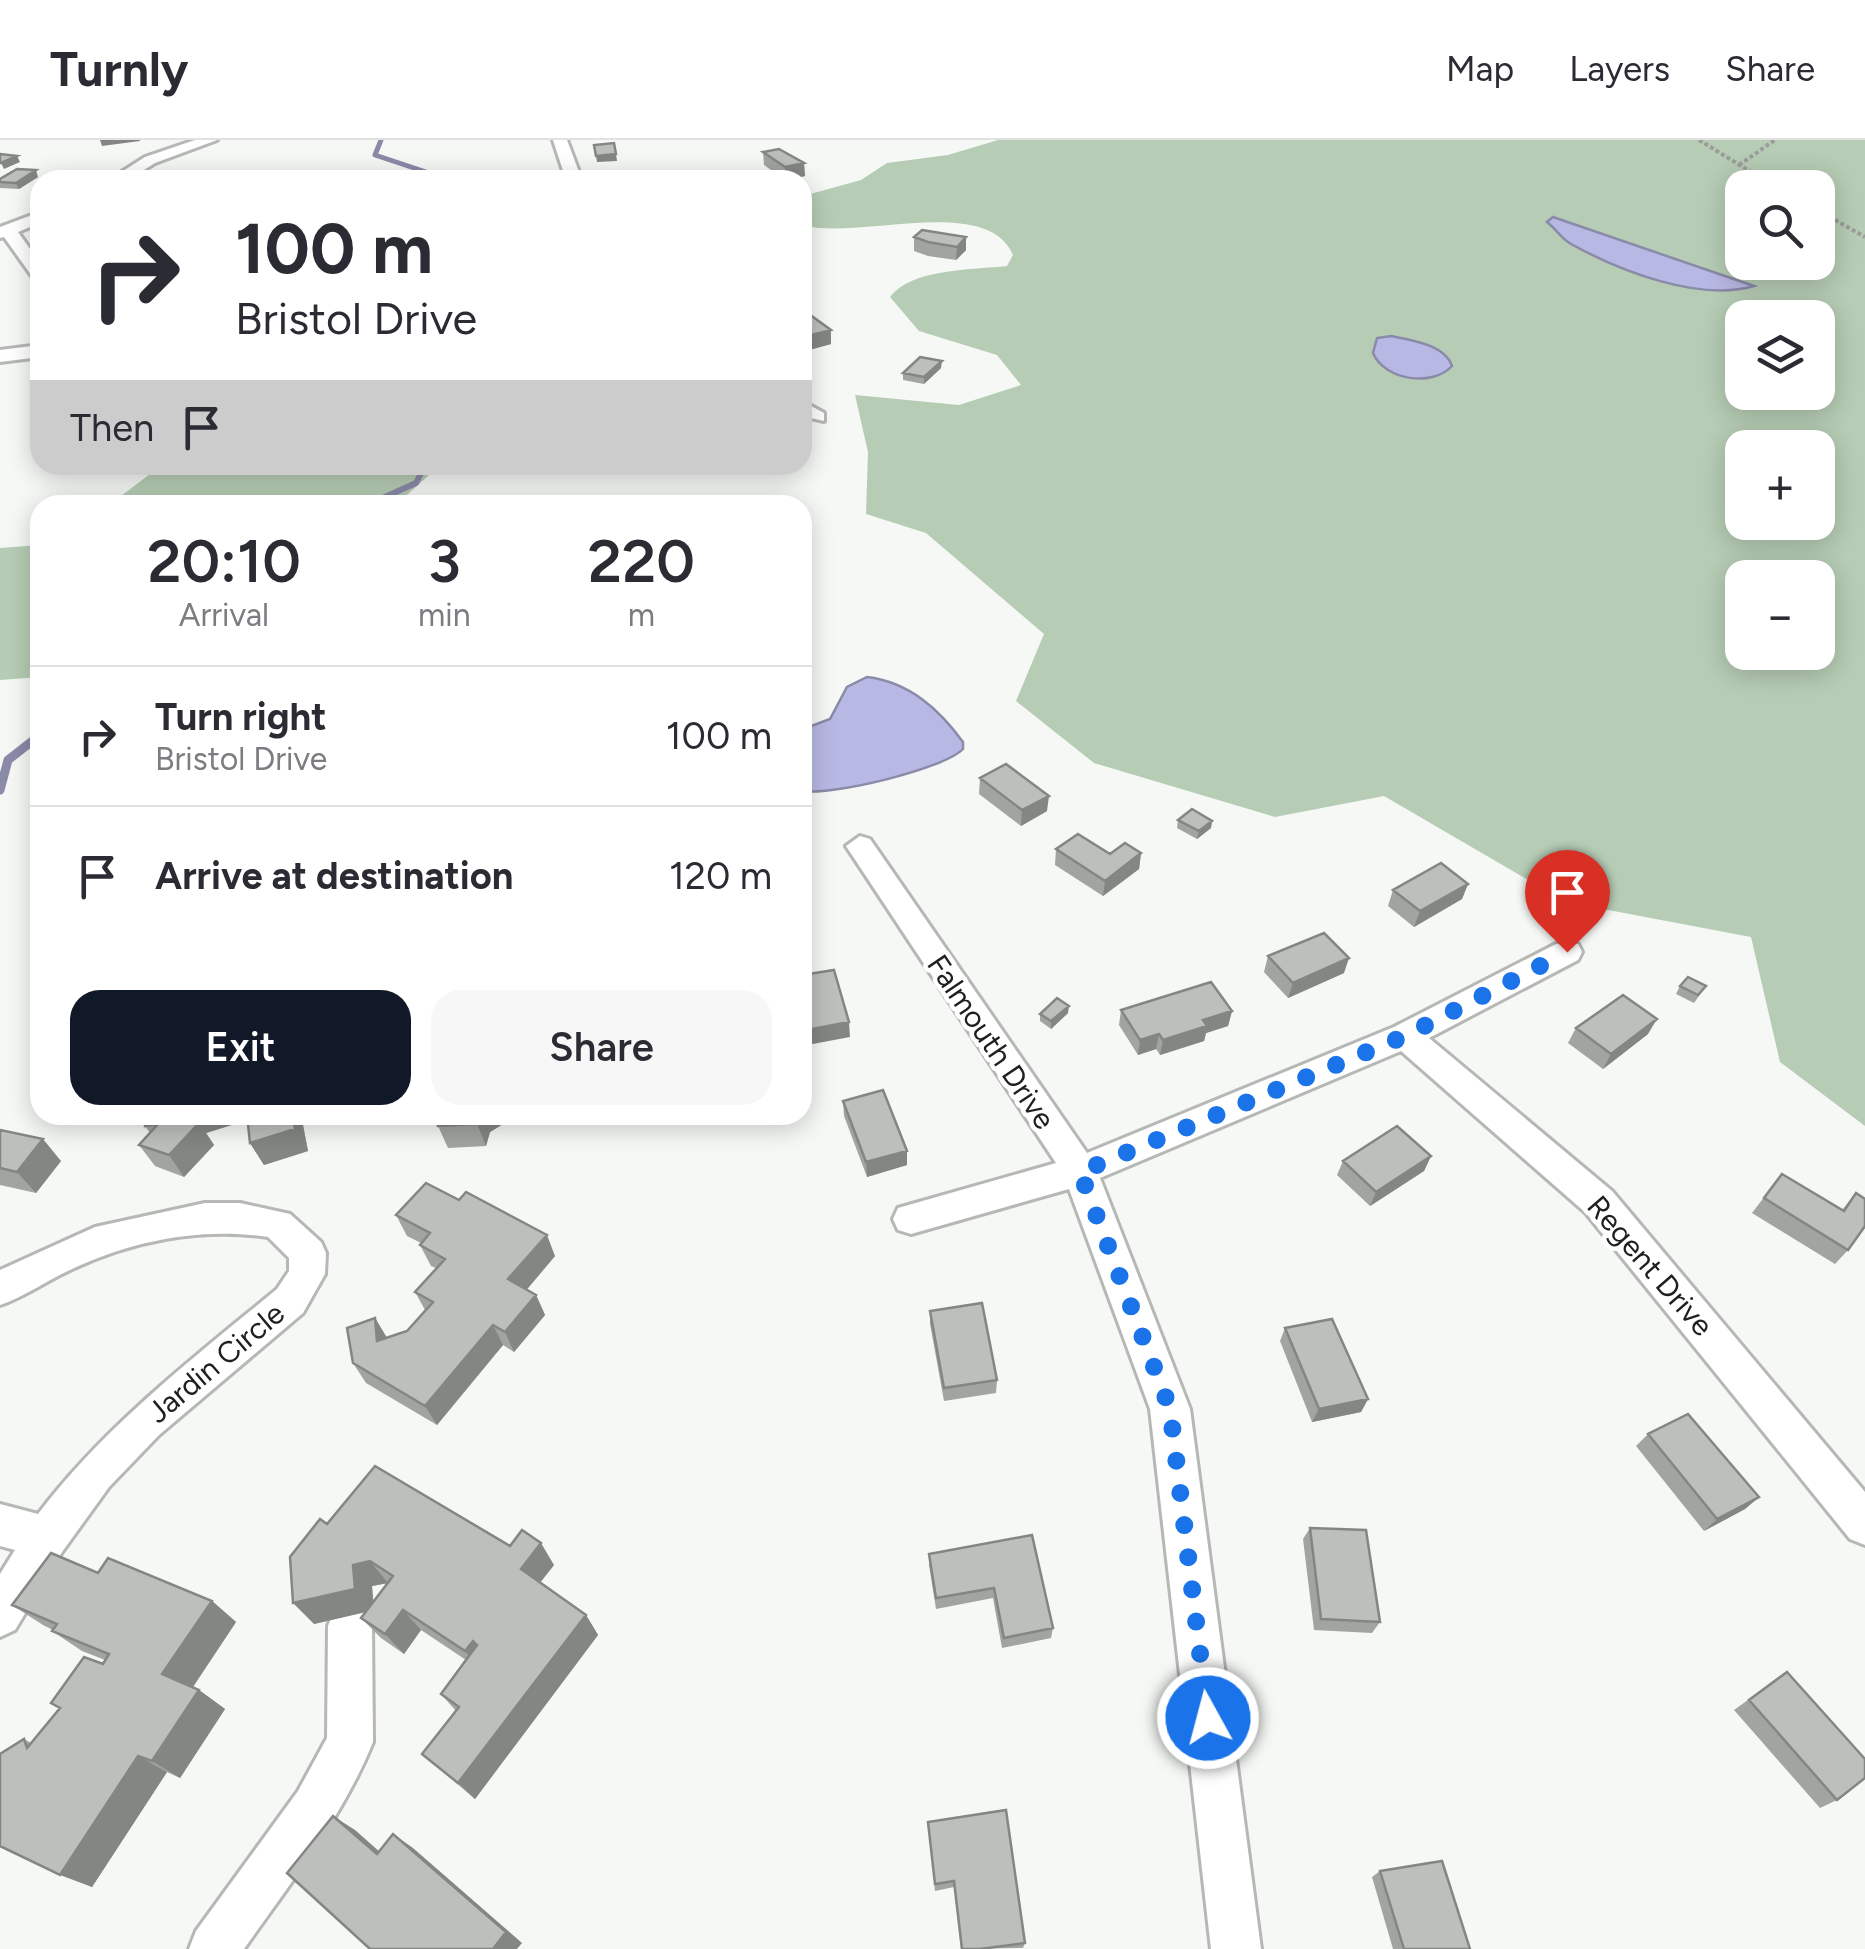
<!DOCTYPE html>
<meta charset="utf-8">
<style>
body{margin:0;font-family:Figtree,sans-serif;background:#f7f7f7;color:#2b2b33;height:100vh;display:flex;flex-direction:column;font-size:38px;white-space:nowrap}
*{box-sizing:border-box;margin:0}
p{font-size:32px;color:#7c7c81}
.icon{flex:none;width:55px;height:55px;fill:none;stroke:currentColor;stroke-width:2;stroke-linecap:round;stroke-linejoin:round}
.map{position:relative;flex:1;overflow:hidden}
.drawer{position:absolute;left:30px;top:355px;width:782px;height:630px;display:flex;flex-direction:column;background:#fff;border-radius:30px;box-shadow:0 5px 25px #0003}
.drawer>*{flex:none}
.top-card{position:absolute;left:30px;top:30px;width:782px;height:305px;border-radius:30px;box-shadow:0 5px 25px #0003;background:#fff;color:#2b2b33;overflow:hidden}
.fabs{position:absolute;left:1725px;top:30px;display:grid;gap:20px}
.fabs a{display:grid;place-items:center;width:110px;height:110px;border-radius:20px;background:#fff;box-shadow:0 5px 25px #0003;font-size:50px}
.pin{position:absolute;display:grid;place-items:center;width:85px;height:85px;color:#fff;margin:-102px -42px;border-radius:50% 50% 50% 0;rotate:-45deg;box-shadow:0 0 10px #0007}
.pin .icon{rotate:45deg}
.me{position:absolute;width:110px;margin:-55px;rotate:353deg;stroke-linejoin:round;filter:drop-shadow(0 0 8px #0008)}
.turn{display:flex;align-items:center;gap:35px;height:210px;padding:0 40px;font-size:45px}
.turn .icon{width:130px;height:130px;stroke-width:2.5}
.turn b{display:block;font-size:70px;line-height:85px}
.then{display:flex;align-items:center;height:95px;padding:0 40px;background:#0003;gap:20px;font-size:38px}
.eta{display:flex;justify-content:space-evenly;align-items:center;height:170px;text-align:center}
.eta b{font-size:60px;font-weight:600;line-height:70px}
.cta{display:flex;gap:20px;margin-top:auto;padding:20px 40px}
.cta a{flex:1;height:115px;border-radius:30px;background:#111827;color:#fff;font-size:40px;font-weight:600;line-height:115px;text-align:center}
.cta a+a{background:#f7f7f7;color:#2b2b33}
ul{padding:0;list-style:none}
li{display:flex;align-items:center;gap:30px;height:140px;padding:0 40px;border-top:2px solid #e1e1e2}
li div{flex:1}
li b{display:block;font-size:38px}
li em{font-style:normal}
header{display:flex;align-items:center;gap:60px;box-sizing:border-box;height:140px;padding:0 50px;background:#fff;border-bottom:2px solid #e1e1e2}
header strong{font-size:48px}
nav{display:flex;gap:55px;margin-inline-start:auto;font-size:35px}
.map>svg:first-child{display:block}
.green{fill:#b6ccb4;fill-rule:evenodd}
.water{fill:#b8b8e4;stroke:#8a8aa9;stroke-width:2.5}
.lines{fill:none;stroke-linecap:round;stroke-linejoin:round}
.stream-far2{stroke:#8a8aa9;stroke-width:5}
.stream-far1{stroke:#8a8aa9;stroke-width:6}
.stream{stroke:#8a8aa9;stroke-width:9}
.minor-casing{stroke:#b6b8b5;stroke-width:6}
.path{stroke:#9b9d9b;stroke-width:4;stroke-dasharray:4 2.5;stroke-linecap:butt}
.minor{fill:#fff;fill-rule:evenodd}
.wall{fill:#a2a4a2;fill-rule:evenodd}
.shaded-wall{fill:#848684}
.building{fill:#bcbfbc;stroke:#848684;stroke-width:2.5}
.route{stroke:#1a73e8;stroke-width:18;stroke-dasharray:0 32.4}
.labels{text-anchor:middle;stroke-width:9;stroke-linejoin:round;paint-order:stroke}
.street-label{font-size:30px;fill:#1e1f1e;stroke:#fff}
</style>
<header>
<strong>Turnly</strong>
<nav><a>Map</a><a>Layers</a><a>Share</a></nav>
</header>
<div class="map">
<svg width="1865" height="1809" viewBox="0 0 1865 1809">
<rect width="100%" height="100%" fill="#f5f8f5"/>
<path class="green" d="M998,0H1865V986L1780,922L1751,797L1566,762L1384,656L1275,677L1094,623L1016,561L1044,494L926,393L866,374L868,312L855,255L959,265L1021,245L997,215L919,191L890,157C912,128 973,130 1007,126L1013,115C987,53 855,101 803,85V56L861,40L887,23L948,15ZM1742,48H1818V122H1742ZM1742,178H1818V252H1742ZM1742,308H1818V382H1742ZM1742,438H1818V512H1742Z
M162,325H440L396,365H109Z
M40,405V537L0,540V408Z"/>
<path class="water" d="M1553,77L1754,146C1699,162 1620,131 1571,104C1562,99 1556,89 1547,82Z
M1391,196C1412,200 1445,205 1452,226C1433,247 1385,241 1373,213L1377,198Z
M867,537C909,542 939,569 963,602V609C944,629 831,656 803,651V589L830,579L847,547Z"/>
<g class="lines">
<path class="stream-far2" d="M381,0L375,15L450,40"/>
<path class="stream-far1" d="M367,365L416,343L425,325"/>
<path class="stream" d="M0,650L8,620L40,595"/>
<defs>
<path id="minor" d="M195,0H217L155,23L128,40H109L145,17Z
M553,0H567L582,40H566Z
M40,72V83L18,92L40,123V140L34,139L4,97L0,98V87Z
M40,205V217L0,222V210Z
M802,261L824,273V281L802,276Z
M860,696L870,699L1087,1013L1394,887L1556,804H1578L1582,812L1578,820L1429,898L1612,1051L1865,1352V1405L1850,1399L1586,1073L1401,911L1100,1038L1190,1269L1261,1809H1211L1150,1269L1069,1049L911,1094L898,1090L893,1079L898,1068L1056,1023L846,706Z
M205,1063H240L290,1074L321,1102L326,1113L325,1134L303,1173L159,1295L109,1347L62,1412L15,1490L0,1497V1434L15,1410L0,1406V1364L38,1374C106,1285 191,1220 277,1149L289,1131V1118L268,1097C200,1087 131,1101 70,1130C46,1141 24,1157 0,1165V1130L95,1087Z
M350,1464L366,1470L372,1486L373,1602C342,1678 291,1742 244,1809H189L196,1791L298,1651L327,1598L328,1486L334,1470Z"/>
</defs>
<use href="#minor" class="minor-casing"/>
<path class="path" d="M1699,0L1777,48
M1739,25L1775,0
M1818,70L1865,97"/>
<use href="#minor" class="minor"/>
</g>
<path class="wall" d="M763,12L804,23L805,36L785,40L764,25Z
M38,37L19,49L0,48V39Z
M922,90L966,110L956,120L928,116L914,111V97Z
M802,169L831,204L809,210L802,205Z
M941,228L924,244L903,240V233Z
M980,638L1047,671L1021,686L979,654Z
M1178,680L1212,681L1211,688L1197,699L1177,688Z
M1056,709L1110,714L1141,713L1139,729L1103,756L1055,725Z
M1468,744L1462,759L1414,787L1388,766L1393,750Z
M1268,816L1344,833L1288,858L1264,832Z
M1680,846H1706L1694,863L1676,854Z
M1121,870L1232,871L1228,886L1206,893L1204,901L1160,915L1156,909L1138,915L1119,885Z
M1068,873L1051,889L1040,881V874Z
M1576,888L1648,894L1603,929L1568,903Z
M843,961L907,1025L867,1037L844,976Z
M145,975H301L308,1011L264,1025L250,1003L247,980L206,993L214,1005L184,1037L155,1026L139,1005L150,993L145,986Z
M440,975H518L490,992L486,1006L448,1008L438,986Z
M0,990L61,1021L36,1053L0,1045Z
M1431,1016L1424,1031L1370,1066L1337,1035L1343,1021Z
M1782,1034L1842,1070L1856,1053L1848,1110L1835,1124L1752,1073Z
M396,1075L555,1116L527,1149L536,1155L545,1175L514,1212L503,1205L437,1285L366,1243L353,1223L375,1178L387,1198L407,1191L425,1170L415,1152L436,1128L431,1126L420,1105L421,1103L407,1096Z
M930,1171L997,1240L996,1253L944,1261L930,1184Z
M1285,1188L1368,1259L1361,1272L1312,1282L1280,1201Z
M1648,1294L1759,1357L1745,1369L1704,1391L1636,1306Z
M327,1384L510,1406L554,1425L540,1443L586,1475L598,1495L475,1659L422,1614L456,1571L441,1554L466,1520L421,1490L404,1514L381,1498L361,1478L366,1472L314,1484ZM388,1443L373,1462L372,1446Z
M1310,1388L1380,1482L1372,1493L1314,1490L1303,1399Z
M1032,1395L1053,1488L1051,1498L1002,1508L993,1458L936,1469L929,1425V1414Z
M98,1433L212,1461L236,1482L192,1548L199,1550L225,1569L180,1638L167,1632L92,1747L0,1707V1614L24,1599L31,1603L105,1520L82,1511L52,1491L53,1490L43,1485L12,1465Z
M1787,1532L1837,1660L1820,1668L1734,1570Z
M928,1682L1025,1803L1023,1808L961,1809L954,1747L935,1751Z
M1380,1731L1470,1809H1393L1372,1737Z"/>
<path class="shaded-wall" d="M100,0H140V1L102,6Z
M616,14L617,21L597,22L596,16Z
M17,16L20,22L4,29L1,23Z
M804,23L805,36L785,40V27Z
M36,30L38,37L19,49L16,43Z
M966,97V110L956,120L957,107Z
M831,190V204L809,210L808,196Z
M942,221L941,228L924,244V237Z
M1049,656L1047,671L1021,686L1022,670Z
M1212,681L1211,688L1197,699L1199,691Z
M1141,713L1139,729L1103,756L1105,741Z
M1468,744L1462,759L1414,787L1420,771Z
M1349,818L1344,833L1288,858L1293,843Z
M1069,866L1068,873L1051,889V881Z
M1232,871L1228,886L1206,893L1204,901L1160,915L1163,900L1203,880Z
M1657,879L1648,894L1603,929L1611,914Z
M849,882L850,897L802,906V891Z
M1159,894L1156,909L1138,915L1140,900Z
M185,975H257L258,977L206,993L214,1005L184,1037L169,1015Z
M292,975H301L308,1011L264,1025L250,1003Z
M480,975H518L490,992L486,1006L477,984Z
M43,999L61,1021L36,1053L17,1032Z
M907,1011V1025L867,1037L866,1022Z
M1431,1016L1424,1031L1370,1066L1376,1052Z
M547,1095L555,1116L518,1160L508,1139Z
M536,1155L545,1175L514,1212L505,1192Z
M375,1178L387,1198L377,1201Z
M493,1185L503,1205L437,1285L425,1266Z
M1368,1259L1361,1272L1312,1282L1319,1269Z
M1759,1357L1745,1369L1704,1391L1717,1379Z
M541,1403L554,1425L534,1450L521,1429Z
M370,1421L388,1443L372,1446L374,1470L314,1484L293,1463L353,1425Z
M212,1461L236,1482L189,1553L162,1534Z
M403,1470L421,1490L404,1514L385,1494Z
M586,1475L598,1495L475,1659L458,1643Z
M473,1501L488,1521L481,1530L465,1511Z
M199,1550L225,1569L180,1638L152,1621Z
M138,1616L167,1632L92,1747L60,1735Z
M333,1676L355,1690L398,1728L377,1714Z
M393,1694L413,1708L522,1803L517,1809H493Z"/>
<path class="building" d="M614,3L616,14L596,16L594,5Z
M779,9L804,23L785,27L763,12Z
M0,14L17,16L1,23H0Z
M17,29L36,30L16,43L0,42V39Z
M922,90L966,97L957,107L928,102L914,97Z
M802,169L831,190L808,196L802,192Z
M920,217L942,221L924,237L903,233Z
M1006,624L1049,656L1022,670L980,638Z
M1192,669L1212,681L1199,691L1178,680Z
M1078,694L1110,714L1125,703L1141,713L1105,741L1056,709Z
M1441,723L1468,744L1420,771L1393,750Z
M1324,793L1349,818L1293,843L1268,816Z
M834,830L849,882L802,891V868L804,867L802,835Z
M1688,837L1706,846L1698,855L1680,846Z
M1211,842L1232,871L1203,880L1207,886L1163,900L1159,894L1140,900L1121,870Z
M1623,855L1657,879L1611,914L1576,888Z
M1057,858L1069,866L1051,881L1040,874Z
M883,950L907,1011L866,1022L843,961Z
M145,975H185L183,977L199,983L169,1015L139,1005L158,984L145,986Z
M247,975H292L295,989L250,1003Z
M440,975H480L477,984L438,986Z
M1397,986L1431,1016L1376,1052L1343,1021Z
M0,990L43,999L17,1032L0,1028Z
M1782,1034L1844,1071L1856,1053L1865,1059V1086L1848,1110L1764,1058Z
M426,1043L459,1060L466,1052L547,1095L508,1139L536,1155L505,1192L493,1185L425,1266L353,1223L347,1188L375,1178L377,1201L407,1191L433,1162L415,1152L445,1119L420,1105L430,1093L396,1075Z
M982,1163L997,1240L944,1248L930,1171Z
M1332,1179L1368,1259L1319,1269L1285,1188Z
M1688,1274L1759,1357L1717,1379L1648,1294Z
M375,1326L510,1406L522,1390L541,1403L521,1429L586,1475L458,1643L422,1614L459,1567L441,1554L477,1505L473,1501L465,1511L403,1470L385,1494L361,1478L393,1436L370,1421L353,1425L355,1449L293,1463L290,1417L320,1379L327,1384Z
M1310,1388L1366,1390L1380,1482L1321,1479Z
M1032,1395L1053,1488L1004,1498L994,1448L936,1458L929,1414Z
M51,1413L98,1433L108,1418L212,1461L162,1534L199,1550L152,1621L138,1616L60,1735L0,1706V1614L24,1599L27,1608L60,1568L51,1563L84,1517L103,1524L109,1514L52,1491L57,1484L12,1465Z
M1787,1532L1865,1619V1638L1837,1660L1749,1560Z
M1006,1670L1025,1803L980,1809H962L954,1741L935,1744L928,1682Z
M333,1676L377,1714L393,1694L506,1792L493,1809H370L287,1733Z
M1442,1721L1470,1809H1404L1380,1731Z"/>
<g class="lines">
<path class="route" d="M1208,1578L1170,1269L1080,1032L1405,896L1567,812"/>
</g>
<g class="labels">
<g class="street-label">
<text transform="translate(991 902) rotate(56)" y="10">Falmouth Drive</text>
<text transform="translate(1650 1126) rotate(49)" y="10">Regent Drive</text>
<text transform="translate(216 1223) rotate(-40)" y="10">Jardin Circle</text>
</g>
</g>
</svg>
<div class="fabs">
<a><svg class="icon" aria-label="search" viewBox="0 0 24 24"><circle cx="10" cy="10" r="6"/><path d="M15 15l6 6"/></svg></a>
<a><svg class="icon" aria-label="layers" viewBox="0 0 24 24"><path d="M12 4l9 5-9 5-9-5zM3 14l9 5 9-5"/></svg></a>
<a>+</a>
<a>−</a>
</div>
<div class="pin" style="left:1567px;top:812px;background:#d93025"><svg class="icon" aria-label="arrive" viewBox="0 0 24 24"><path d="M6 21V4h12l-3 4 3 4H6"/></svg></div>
<svg class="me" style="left:1208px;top:1578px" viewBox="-20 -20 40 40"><circle r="17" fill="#1a73e8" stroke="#fff" stroke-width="3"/><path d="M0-11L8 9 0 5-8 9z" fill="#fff"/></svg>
<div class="top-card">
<div class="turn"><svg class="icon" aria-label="right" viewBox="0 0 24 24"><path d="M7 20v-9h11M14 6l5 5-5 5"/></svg><div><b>100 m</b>Bristol Drive</div></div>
<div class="then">Then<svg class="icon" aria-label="arrive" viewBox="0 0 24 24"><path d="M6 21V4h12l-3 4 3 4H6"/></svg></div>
</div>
<section class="drawer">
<div class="eta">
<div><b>20:10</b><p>Arrival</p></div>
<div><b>3</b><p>min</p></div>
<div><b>220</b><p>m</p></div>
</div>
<ul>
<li><svg class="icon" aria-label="right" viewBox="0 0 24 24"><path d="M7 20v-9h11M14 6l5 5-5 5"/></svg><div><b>Turn right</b><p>Bristol Drive</p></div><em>100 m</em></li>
<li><svg class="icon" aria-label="arrive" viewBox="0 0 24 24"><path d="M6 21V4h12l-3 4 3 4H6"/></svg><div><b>Arrive at destination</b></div><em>120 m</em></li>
</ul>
<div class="cta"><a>Exit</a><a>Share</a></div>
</section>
</div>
